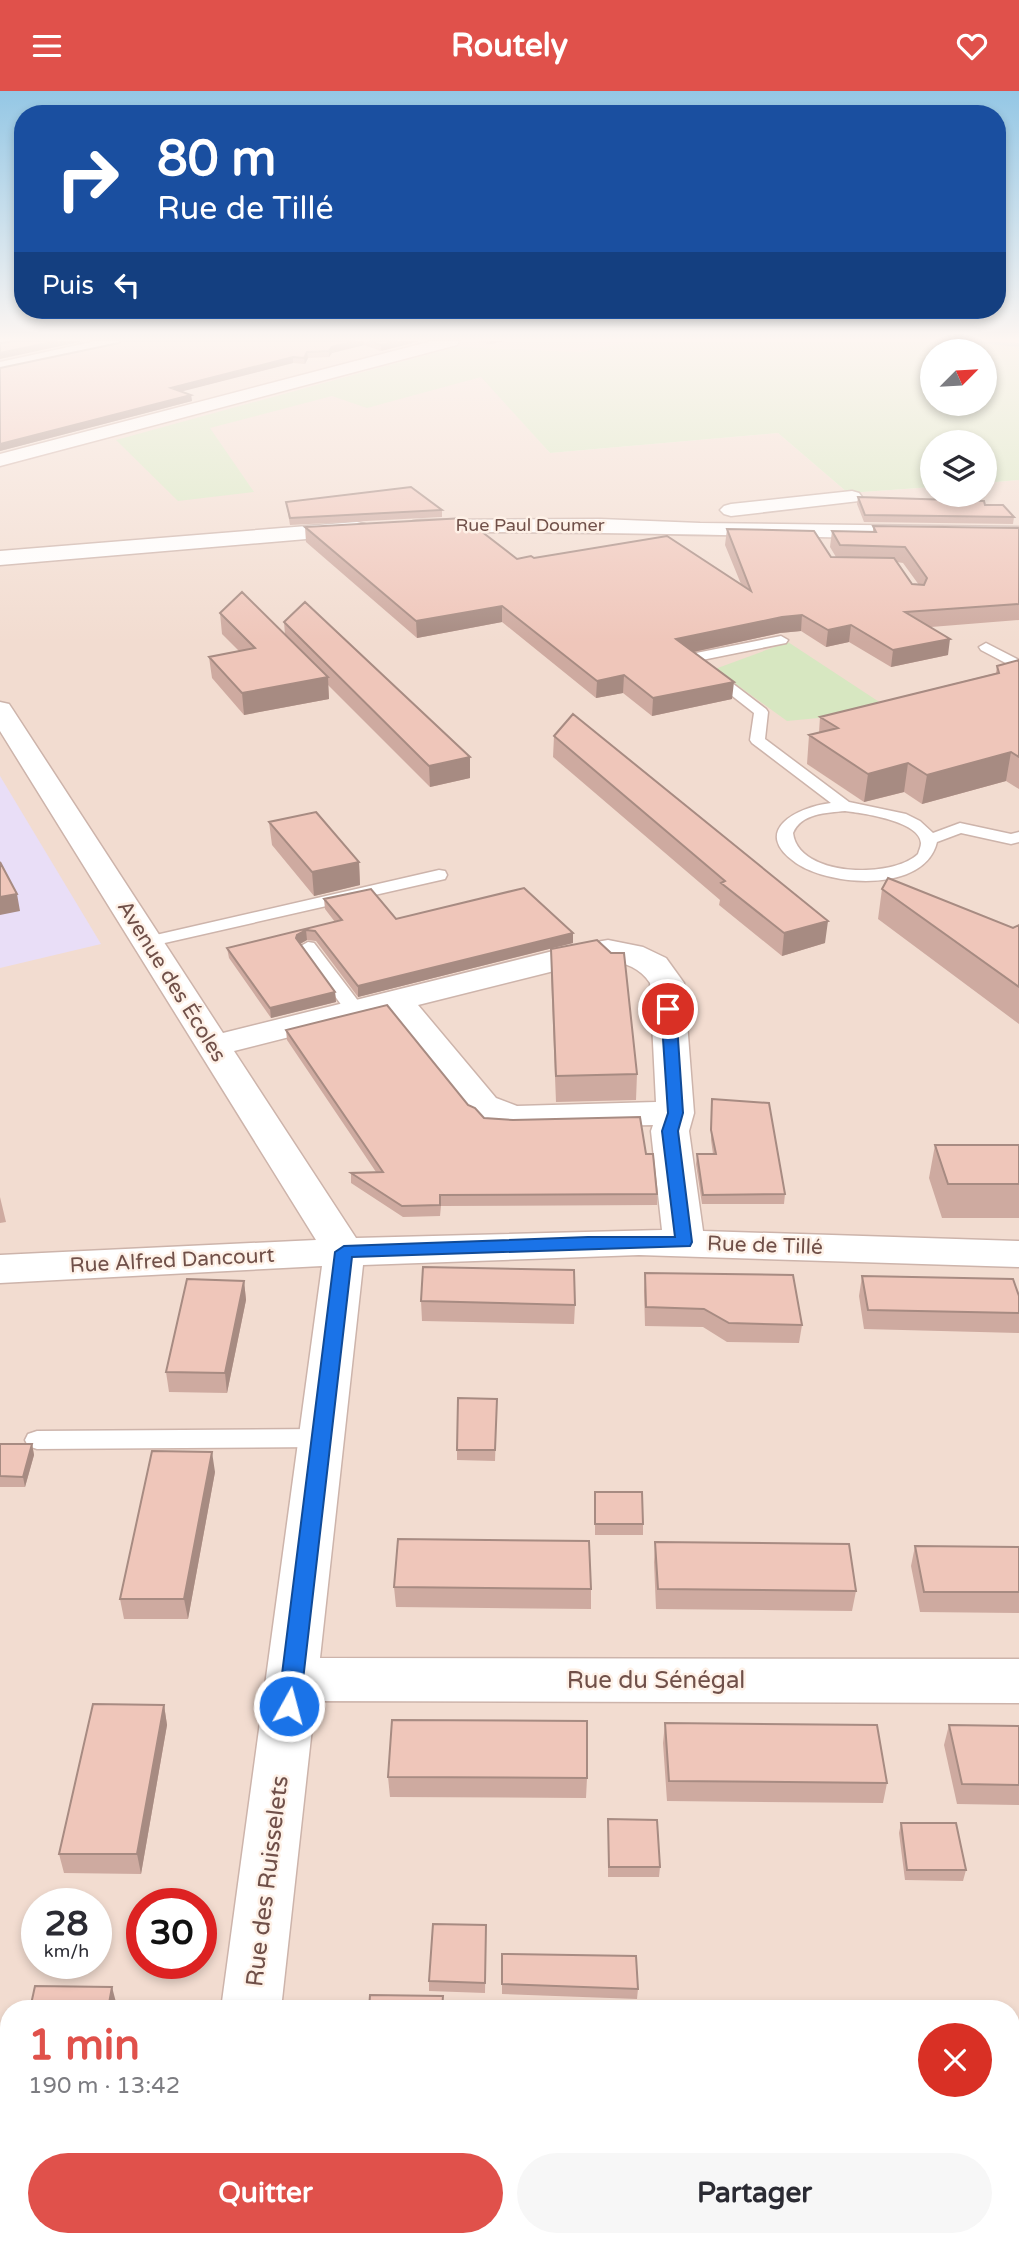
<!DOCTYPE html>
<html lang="fr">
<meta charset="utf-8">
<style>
body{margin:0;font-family:"Varela Round",sans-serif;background:#f7f7f7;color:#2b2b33;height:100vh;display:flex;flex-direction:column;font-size:26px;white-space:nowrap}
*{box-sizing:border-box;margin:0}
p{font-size:23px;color:#7c7c81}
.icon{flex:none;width:38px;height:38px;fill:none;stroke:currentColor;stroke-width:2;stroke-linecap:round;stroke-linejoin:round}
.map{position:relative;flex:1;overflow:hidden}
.side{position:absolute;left:0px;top:1909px;width:1020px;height:247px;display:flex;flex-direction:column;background:#fff;border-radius:28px 28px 0 0;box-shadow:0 4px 10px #0003}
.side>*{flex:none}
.top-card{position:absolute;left:14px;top:14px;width:992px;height:214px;border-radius:28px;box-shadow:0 4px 10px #0003;background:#1a4fa0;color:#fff;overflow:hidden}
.needle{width:46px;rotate:66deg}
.controls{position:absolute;left:920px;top:248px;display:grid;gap:14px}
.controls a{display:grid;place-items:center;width:77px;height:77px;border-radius:50%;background:#fff;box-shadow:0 4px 10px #0003;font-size:35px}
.speed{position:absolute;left:21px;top:1797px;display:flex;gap:14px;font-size:35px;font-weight:700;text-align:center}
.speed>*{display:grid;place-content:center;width:91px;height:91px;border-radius:50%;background:#fff;box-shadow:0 4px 10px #0003;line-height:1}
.speed small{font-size:18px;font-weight:400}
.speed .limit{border:10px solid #d22;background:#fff;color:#111}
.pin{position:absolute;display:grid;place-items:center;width:60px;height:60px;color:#fff;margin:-30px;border:4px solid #fff;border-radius:50%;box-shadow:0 2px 7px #0007}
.me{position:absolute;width:77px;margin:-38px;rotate:7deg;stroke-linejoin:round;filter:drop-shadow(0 0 5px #0008)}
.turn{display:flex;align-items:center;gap:24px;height:147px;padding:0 28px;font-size:32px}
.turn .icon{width:91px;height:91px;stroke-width:2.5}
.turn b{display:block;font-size:49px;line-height:60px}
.then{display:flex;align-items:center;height:66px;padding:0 28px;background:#0003;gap:14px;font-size:26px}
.round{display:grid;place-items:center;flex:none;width:74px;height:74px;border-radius:37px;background:#f7f7f7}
.head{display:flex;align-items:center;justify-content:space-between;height:119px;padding:0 28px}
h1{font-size:42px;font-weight:700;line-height:52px;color:#e0514b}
.cta{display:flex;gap:14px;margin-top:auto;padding:14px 28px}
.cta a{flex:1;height:80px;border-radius:42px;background:#e0514b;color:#fff;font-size:28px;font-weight:700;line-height:80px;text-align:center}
.cta a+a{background:#f7f7f7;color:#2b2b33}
header{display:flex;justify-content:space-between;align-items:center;height:91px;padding:0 28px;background:#e0514b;color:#fff;font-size:32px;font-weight:700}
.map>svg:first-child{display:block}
.residential{fill:#f2dcd0;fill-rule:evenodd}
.education{fill:#e9def7}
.green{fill:#d7e7c1;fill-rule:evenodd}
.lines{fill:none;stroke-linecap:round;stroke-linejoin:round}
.stream{fill:#9ed4d3;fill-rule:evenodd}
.lane-casing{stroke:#cdb4ab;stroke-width:3}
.street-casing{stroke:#cdb4ab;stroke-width:3}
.secondary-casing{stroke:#d0b3a9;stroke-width:3}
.lane{fill:#fff;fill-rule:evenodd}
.street{fill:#fff;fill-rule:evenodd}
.secondary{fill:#fff;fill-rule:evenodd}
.wall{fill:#ceaaa0;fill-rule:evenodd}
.shaded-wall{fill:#a78b82}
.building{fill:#efc6ba;stroke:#a78b82;stroke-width:2}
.route{fill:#1a73e8;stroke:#114b97;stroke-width:2}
.labels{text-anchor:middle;stroke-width:5;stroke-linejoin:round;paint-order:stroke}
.far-street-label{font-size:18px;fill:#705049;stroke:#fef1e7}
.street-label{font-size:21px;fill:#705049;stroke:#fef1e7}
.near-street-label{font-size:24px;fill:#705049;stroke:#fef1e7}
</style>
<header><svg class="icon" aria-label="menu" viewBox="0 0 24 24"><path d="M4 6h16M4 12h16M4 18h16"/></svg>Routely<svg class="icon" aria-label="heart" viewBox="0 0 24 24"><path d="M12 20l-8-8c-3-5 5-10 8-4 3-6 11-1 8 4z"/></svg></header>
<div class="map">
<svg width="1019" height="2155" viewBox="0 0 1019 2155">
<rect width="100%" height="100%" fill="#fbece1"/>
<path class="residential" d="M0,250H630L482,286L550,362L778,342L848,402L933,396V404H985V392L1019,389V2155H0ZM37,1813H96V1872H37ZM142,1813H201V1872H142ZM9,1918H1012V2147H9Z"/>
<path class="education" d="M0,685L101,853L0,877Z"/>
<path class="green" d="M632,250H977L1019,255V389L985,392V352H933V396L848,402L778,342L550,362L481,286L367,317L332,305L210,337L254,401L178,410L116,349L455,256L581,261ZM933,261H985V313H933Z
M788,551L893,620L787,630L715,578Z"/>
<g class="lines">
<path class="stream" d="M978,250L1019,252V256L981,252Z"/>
<defs>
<path id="lane" d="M781,545L788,549L786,552L702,569L766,618L768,621L765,648L849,711L906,723L920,730L933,742L960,732L1011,743L1019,741V751L1011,753L961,742L937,751C925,802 831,796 796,772C750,740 797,716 831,712L752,652L750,649L754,622L684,567L691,563ZM845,720C862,722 920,730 921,752C921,756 919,759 918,763C892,788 798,786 793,742C801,722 827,722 845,720Z
M986,552L1019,569V579L981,559L979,556Z
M439,779L445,780L447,784L445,788L147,856L138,851L147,846Z
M308,851L314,852L362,915L364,919L362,923H348L299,856Z
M321,1338L330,1341L333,1347L330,1353L321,1356L37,1358L28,1355L25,1349L28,1343L37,1340Z
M1012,1969H1019V2003H1012Z
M668,2147H704L705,2155H669Z"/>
<path id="street" d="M96,250H127L119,255L0,281V271Z
M852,400L859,402L862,406L859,410L731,425L724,423L720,419L724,415L731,413Z
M600,428L700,432L1019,436V450C820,447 620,440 421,441L413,440L410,435L413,430L421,429Z
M357,431L365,433L368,438L365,443L0,474V460Z
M0,611L9,613L13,619L223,942L573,855L608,849L643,856L666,867L679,885L684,892L694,1022L689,1040L703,1140L1019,1150V1176L639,1164L363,1174L320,1567L1019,1568V1612L315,1610L281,1918H221L322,1175L0,1192V1164L316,1149L0,640ZM608,869C626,872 640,877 650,892L656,1011L517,1015L496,1007L418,914L574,875ZM388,921L470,1023L513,1037L653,1034L651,1040L662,1139L356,1147L234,960Z
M189,2147H255L254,2155H188Z"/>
<path id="secondary" d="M432,250H459L457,254L0,375V363Z"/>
</defs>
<use href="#lane" class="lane-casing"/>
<use href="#street" class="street-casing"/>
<use href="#secondary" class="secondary-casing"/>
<use href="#lane" class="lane"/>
<use href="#street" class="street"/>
<use href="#secondary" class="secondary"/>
</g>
<path class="wall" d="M121,250H420L381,260L364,254L332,262L329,266L308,267L305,273L293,272L182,300L191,304L192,310L0,360V277L119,252Z
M476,250H505L490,253Z
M858,406L985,414L1014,426L1013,433L864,431L857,413Z
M286,411L442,419V426L290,434Z
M873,435L1019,437V529L931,536L948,564L891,576L849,551L826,556L801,540L780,542L694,561L732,608L652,625L623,602L596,607L502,531L417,547L306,451L305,436L517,468L534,467L741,493L725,454L727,438L831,466H836L830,456L832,440L873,441ZM897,471L903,472L919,494L912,493Z
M220,522L285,544L284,531L470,666V687L430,696L328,594L329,608L244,624L212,587L209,566L239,560L222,543Z
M1019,569V698L1006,690L922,713L904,701L864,711L807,673L809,644L819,642L820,626L996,582L997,575Z
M554,645L825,852L782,865L719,814L720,809L553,666Z
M269,731L359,771L360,794L314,805L272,754Z
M882,798L1013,837L1019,834V933L878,828Z
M324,808L396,828L573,842V852L358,906L316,850L307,849L300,853L335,901L336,911L271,927L229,867L227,857L335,831L325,818Z
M551,858L637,983L636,1009L556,1011L551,883Z
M286,939L468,1014L484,1027L646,1063L657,1103V1114L441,1115L440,1125L403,1126L351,1092V1082L376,1081L287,949Z
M712,1008L785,1103L784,1113H702L696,1073L697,1063H713L711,1049Z
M935,1054H1019V1127H942L929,1087Z
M0,1106L6,1131L0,1132Z
M645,1182L802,1234L799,1252L727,1251L703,1236L645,1235L644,1200Z
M862,1185L1019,1205V1242L864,1238L859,1205Z
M244,1190L246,1209L227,1302L169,1301L166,1281Z
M421,1210L575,1214L574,1233L422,1230Z
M497,1308L495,1370L457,1369V1359Z
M0,1353H32L34,1364L25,1396H0Z
M215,1381L188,1528H124L120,1508Z
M595,1401L643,1433V1444H595Z
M655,1451L856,1500L852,1520L656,1518L654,1471Z
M915,1455L1019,1456V1522L920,1521L911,1475Z
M394,1496L591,1498V1518L396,1516Z
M164,1614L167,1634L141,1783L64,1782L59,1763Z
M665,1632L887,1692L883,1712L667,1710L663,1652Z
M949,1634L1019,1635V1714L957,1713L944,1654Z
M388,1686L587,1687L586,1707L390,1706Z
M608,1728L660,1776L659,1786H608Z
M901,1732L966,1779L963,1790L905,1789L899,1742Z
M486,1834L485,1902L429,1900V1890Z
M502,1863L638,1898L637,1908L502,1903Z
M1012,1990H1019V2116H1012Z
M356,2147H435L434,2155L357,2153Z"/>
<path class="shaded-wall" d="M57,250H84L0,268V262Z
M356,250H363L364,254L332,262L329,266V260L332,256Z
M397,250H420L381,260V254Z
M490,250H505L490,253Z
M307,261L308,267L305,273L304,267Z
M293,266V272L172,303L171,297Z
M191,304L192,310L0,360V353Z
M502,515V531L417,547L416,530Z
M802,524L801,540L780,542L675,565L676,548L782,526Z
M851,534L849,551L826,556L828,539Z
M950,548L948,564L891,576L893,559Z
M624,584L623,602L596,607L597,590Z
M328,586L329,608L244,624L242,602Z
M734,591L732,608L652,625L653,607Z
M1011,661L1006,690L922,713L927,684Z
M470,666V687L430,696L429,675Z
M908,672L904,701L864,711L868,683Z
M359,771L360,794L314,805L312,781Z
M17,803L20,820L0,824V806Z
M828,830L825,852L782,865L784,842Z
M306,839L307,849L298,854L296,847L297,844Z
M573,842V852L358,906V895Z
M335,901L336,911L271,927L270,917Z
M244,1190L246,1209L227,1302L225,1282Z
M32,1353L34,1364L25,1396L23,1386Z
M212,1361L215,1381L188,1528L184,1508Z
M164,1614L167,1634L141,1783L137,1763Z
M112,1896L117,1915V1918H108Z
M63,2147H72L71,2155H61Z"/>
<path class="building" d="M16,250H57L0,262V252Z
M121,250H356L332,256L329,260L307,261L304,267L293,266L171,297L191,304L0,353V277L119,252Z
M369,250H397L381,254Z
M411,396L442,419L290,427L286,411Z
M858,406L984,410L985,414H1003L1014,426L865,424Z
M464,427L517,468L531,465L534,467L667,445L751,500L727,438L814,440L831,466L894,467L912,493L924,494L927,487L905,456L840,454L832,440L876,441L873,435L1019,437V513L905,521L950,548L893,559L851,534L828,539L802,524L782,526L676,548L734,591L653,607L624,584L597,590L502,515L416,530L305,436Z
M242,501L328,586L242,602L209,566L255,557L220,522Z
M305,511L470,666L429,675L284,531Z
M1019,569V666L1011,661L927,684L908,672L868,683L809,644L838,637L820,626L999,582L997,575Z
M573,623L828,830L784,842L721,792L725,790L554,645Z
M316,721L359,771L312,781L269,731Z
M0,771L17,803L0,806Z
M888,787L1013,837L1019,834V896L882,798Z
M524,797L573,842L358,895L315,840L306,839L297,844L296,847L335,901L270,917L227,857L342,829L324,808L371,798L396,828Z
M597,849L611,862H624L637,983L556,985L551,858Z
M387,914L468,1014L475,1017L484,1027L513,1029L640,1026L646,1063H653L657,1103L440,1104V1114L402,1115L351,1082L383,1081L286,939Z
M712,1008L769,1012L785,1103L703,1104L697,1063H716L711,1039Z
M935,1054H1019V1093H948Z
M423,1176L574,1179L575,1214L421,1210Z
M645,1182L793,1184L802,1234L729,1232L704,1218L646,1216Z
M862,1185L1013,1188L1019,1205V1222L868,1219Z
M187,1188L244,1190L225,1282L166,1281Z
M458,1307L497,1308L495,1359H457Z
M0,1353H32L23,1386L0,1385Z
M152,1360L212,1361L184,1508H120Z
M595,1401H642L643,1433H595Z
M398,1448L589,1450L591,1498L394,1496Z
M655,1451L849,1453L856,1500L658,1498Z
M915,1455L1019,1456V1501H924Z
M93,1613L164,1614L137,1763H59Z
M392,1629L587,1630V1687L388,1686Z
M665,1632L877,1634L887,1692L669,1690Z
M949,1634L1019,1635V1694L962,1693Z
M608,1728L657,1729L660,1776H609Z
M901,1732H956L966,1779H907Z
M433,1833L486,1834L485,1892L429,1890Z
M502,1863L636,1865L638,1898L502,1893Z
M35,1895L112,1896L108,1918H30Z
M370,1904L443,1905L442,1918H369Z
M1012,1990H1019V2083H1012Z
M9,2016V2147H63L61,2155H0V2056Z"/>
<linearGradient id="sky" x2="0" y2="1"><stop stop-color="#94c7e5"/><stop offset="0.45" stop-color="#fdf6f2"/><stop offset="1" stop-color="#fdf6f2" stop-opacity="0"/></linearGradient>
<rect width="1019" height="552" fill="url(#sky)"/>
<path class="route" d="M668,914L676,918L683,1022L678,1040L692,1151L690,1155L352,1166L300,1615L296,1621L289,1624L281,1621L278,1615L335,1161L344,1155L588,1146H675L662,1040L668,1022L661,918Z"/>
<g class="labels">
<g class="far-street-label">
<text x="530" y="440">Rue Paul Doumer</text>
</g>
<g class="street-label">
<text transform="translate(172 890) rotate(58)" y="7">Avenue des Écoles</text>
<text transform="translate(765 1154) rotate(2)" y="7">Rue de Tillé</text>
<text transform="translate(172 1169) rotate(-3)" y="7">Rue Alfred Dancourt</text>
</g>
<g class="near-street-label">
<text x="656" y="1597">Rue du Sénégal</text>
<text transform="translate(267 1790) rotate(-83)" y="8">Rue des Ruisselets</text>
</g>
</g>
</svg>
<div class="controls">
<a><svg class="needle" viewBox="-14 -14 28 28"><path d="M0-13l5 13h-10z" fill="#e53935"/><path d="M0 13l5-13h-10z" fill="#7c7c81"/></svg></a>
<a><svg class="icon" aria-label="layers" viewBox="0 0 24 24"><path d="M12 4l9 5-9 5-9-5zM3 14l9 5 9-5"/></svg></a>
</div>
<div class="speed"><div>28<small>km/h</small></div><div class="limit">30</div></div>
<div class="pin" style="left:668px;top:918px;background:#d93025"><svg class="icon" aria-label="arrive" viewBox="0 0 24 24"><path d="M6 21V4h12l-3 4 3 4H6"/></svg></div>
<svg class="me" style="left:289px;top:1615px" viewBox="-20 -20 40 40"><circle r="17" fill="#1a73e8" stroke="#fff" stroke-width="3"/><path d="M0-11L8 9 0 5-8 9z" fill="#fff"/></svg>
<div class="top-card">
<div class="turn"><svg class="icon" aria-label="right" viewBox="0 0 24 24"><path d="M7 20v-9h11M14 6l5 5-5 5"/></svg><div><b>80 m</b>Rue de Tillé</div></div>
<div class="then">Puis<svg class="icon" aria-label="left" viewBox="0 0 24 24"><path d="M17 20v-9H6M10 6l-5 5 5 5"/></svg></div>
</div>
<section class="side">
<div class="head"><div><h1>1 min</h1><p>190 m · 13:42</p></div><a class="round" style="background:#d93025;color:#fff"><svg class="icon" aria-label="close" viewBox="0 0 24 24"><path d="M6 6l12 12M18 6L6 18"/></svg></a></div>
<div class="cta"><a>Quitter</a><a>Partager</a></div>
</section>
</div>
